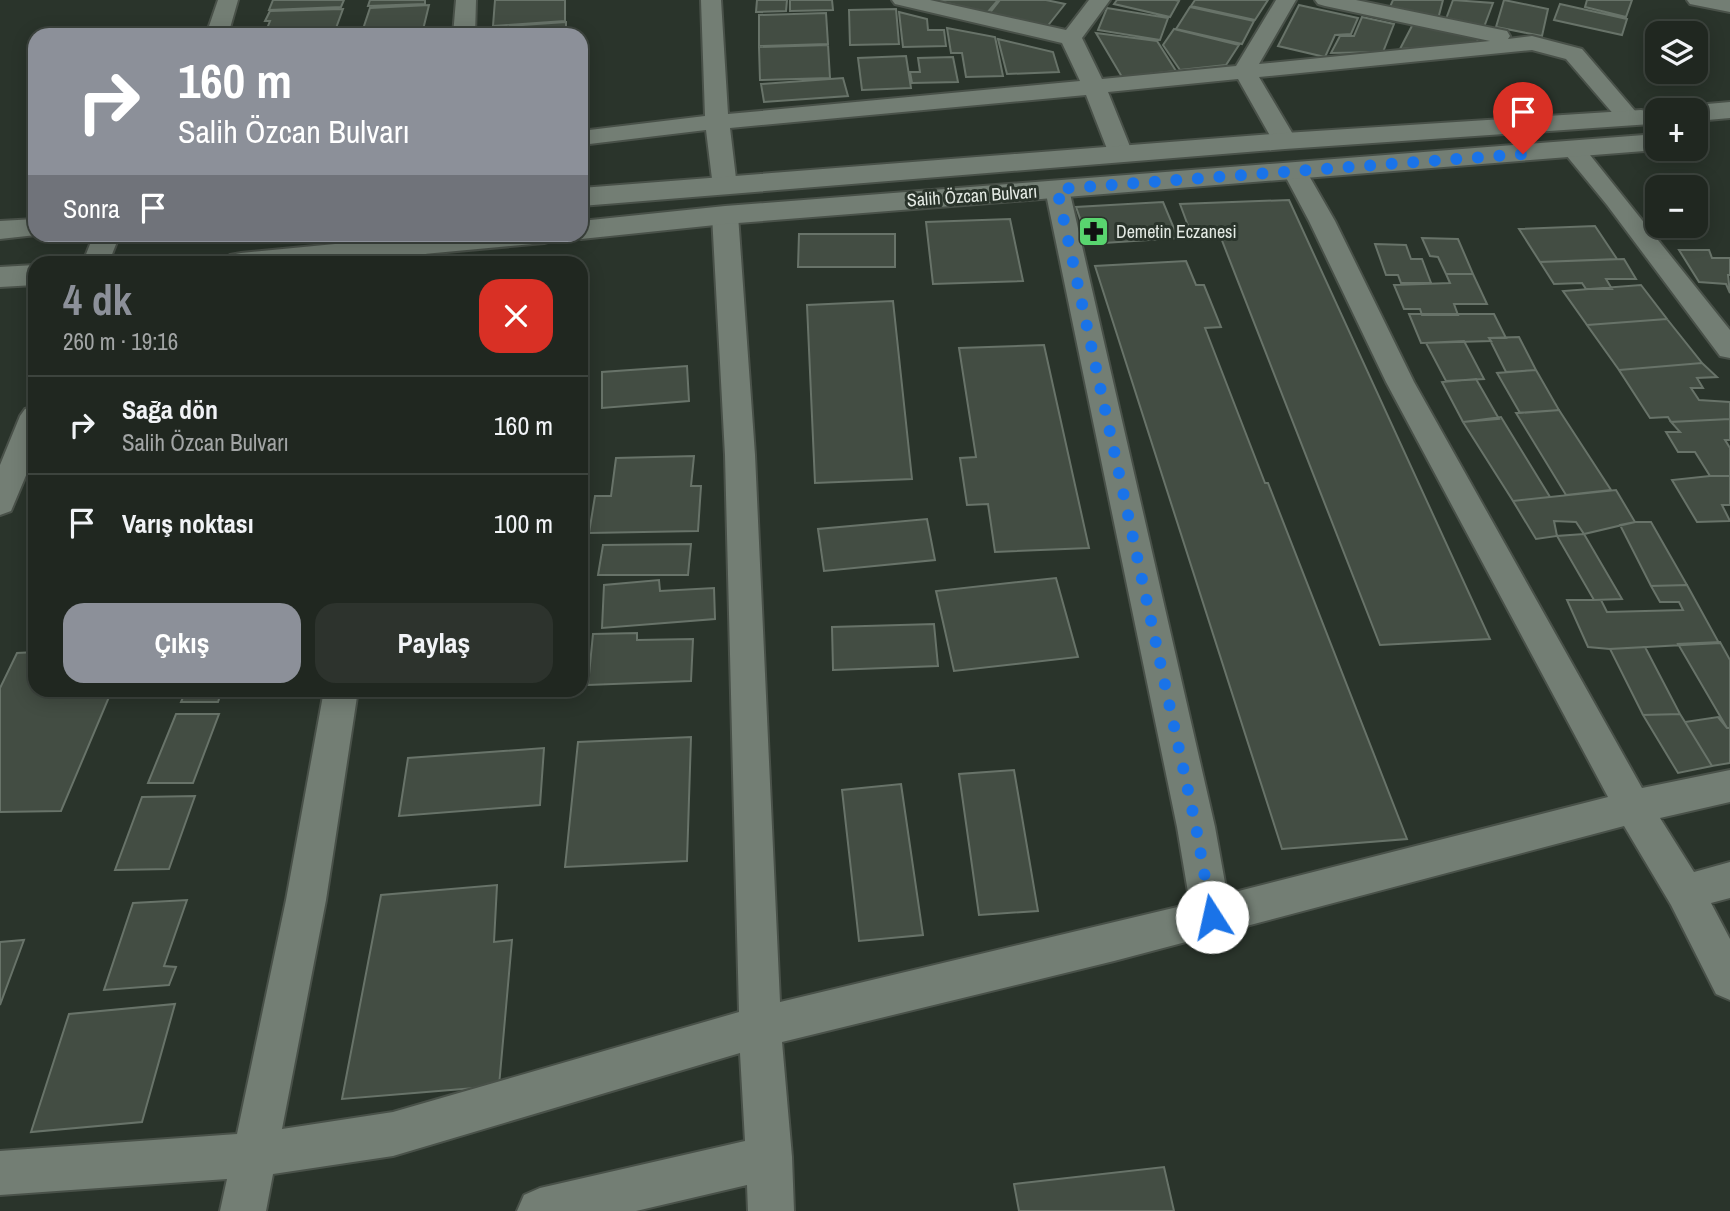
<!DOCTYPE html>
<html lang="tr">
<meta charset="utf-8">
<style>
body{margin:0;font-family:"Archivo Narrow",sans-serif;background:#2d332d;color:#f1f3f6;height:100vh;display:flex;flex-direction:column;font-size:26px;white-space:nowrap}
*{box-sizing:border-box;margin:0}
p{font-size:23px;color:#a2a5a5}
.icon{flex:none;width:38px;height:38px;fill:none;stroke:currentColor;stroke-width:2;stroke-linecap:round;stroke-linejoin:round}
.map{position:relative;flex:1;overflow:hidden}
.drawer{position:absolute;left:28px;top:256px;width:560px;height:441px;display:flex;flex-direction:column;background:#202720;border-radius:21px;box-shadow:0 4px 18px #0003,0 0 0 2px #3d443e}
.drawer>*{flex:none}
.hud{position:absolute;left:28px;top:28px;width:560px;height:214px;border-radius:21px;box-shadow:0 4px 18px #0003,0 0 0 2px #3d443e;background:#8c9099;color:#fff;overflow:hidden}
.buttons{position:absolute;left:1645px;top:21px;display:grid;gap:14px}
.buttons a{display:grid;place-items:center;width:63px;height:63px;border-radius:14px;background:#202720;box-shadow:0 4px 18px #0003,0 0 0 2px #3d443e;font-size:35px}
.pin{position:absolute;display:grid;place-items:center;width:60px;height:60px;color:#fff;margin:-72px -30px;border-radius:50% 50% 50% 0;rotate:-45deg;box-shadow:0 0 7px #0007}
.pin .icon{rotate:45deg}
.me{position:absolute;width:77px;margin:-38px;rotate:350deg;stroke-linejoin:round;filter:drop-shadow(0 0 5px #0008)}
.turn{display:flex;align-items:center;gap:24px;height:147px;padding:0 35px;font-size:32px}
.turn .icon{width:91px;height:91px;stroke-width:2.5}
.turn b{display:block;font-size:49px;line-height:60px}
.then{display:flex;align-items:center;height:66px;padding:0 35px;background:#0003;gap:14px;font-size:26px}
.round{display:grid;place-items:center;flex:none;width:74px;height:74px;border-radius:21px;background:#2d332d}
.head{display:flex;align-items:center;justify-content:space-between;height:119px;padding:0 35px}
h1{font-size:42px;font-weight:800;line-height:52px;color:#8c9099}
.button{display:flex;gap:14px;margin-top:auto;padding:14px 35px}
.button a{flex:1;height:80px;border-radius:21px;background:#8c9099;color:#fff;font-size:28px;font-weight:800;line-height:80px;text-align:center}
.button a+a{background:#2d332d;color:#f1f3f6}
ul{padding:0;list-style:none}
li{display:flex;align-items:center;gap:21px;height:98px;padding:0 35px;border-top:2px solid #3d443e}
li div{flex:1}
li b{display:block;font-size:26px}
li em{font-style:normal}
.map>svg:first-child{display:block}
.building{fill:#434d43;stroke:#687369;stroke-width:2}
.lines{fill:none;stroke-linecap:round;stroke-linejoin:round}
.minor-casing{stroke:#495149;stroke-width:4}
.secondary-casing{stroke:#495149;stroke-width:4}
.minor{fill:#737e74;fill-rule:evenodd}
.secondary{fill:#737e74;fill-rule:evenodd}
.route{stroke:#1a73e8;stroke-width:12;stroke-dasharray:0 21.6}
.labels{text-anchor:middle;stroke-width:6;stroke-linejoin:round;paint-order:stroke}
.far-street-label{font-size:18px;fill:#e4eae4;stroke:#2a342b}
.far-poi-label{font-size:18px;fill:#e4eae4;stroke:#2a342b;text-anchor:start}
</style>
<div class="map">
<svg width="1730" height="1211" viewBox="0 0 1730 1211">
<rect width="100%" height="100%" fill="#2a342b"/>
<path class="building" d="M273,0H344L341,7L269,10Z
M370,0H425V4L368,6Z
M495,0H565V21L493,26Z
M757,0H787L786,11L756,12Z
M790,0H832L833,10L790,11Z
M935,0H998L987,13Z
M1000,0H1046L1065,4L1046,28L989,14Z
M1117,0H1175L1179,1L1170,17L1114,4Z
M1195,0H1268L1255,20L1191,6Z
M1393,0H1443L1438,19L1389,9Z
M1453,0L1493,3L1484,27L1446,19Z
M1504,0L1548,9L1542,36L1496,27Z
M1587,0H1632L1626,17L1585,7Z
M1560,4L1627,19L1622,35L1554,20Z
M429,5L422,34L361,35L370,8Z
M1299,5L1358,18L1351,34L1335,35L1325,57L1278,46Z
M1190,7L1254,21L1242,44L1176,29Z
M1107,8L1168,18L1160,40L1098,30Z
M343,9L336,28L266,31L270,21H265L270,11Z
M896,9L899,44L850,45L849,10Z
M899,12L927,19L928,30H944L946,46L903,47Z
M826,13L828,44L759,46V15Z
M1362,17L1394,24L1383,52L1331,53L1340,36H1354Z
M566,22V35H493V27Z
M1414,22L1479,38L1476,44L1400,49Z
M947,28L995,37L1003,76L966,77L962,53H951Z
M1174,29L1239,45L1226,65L1180,70L1163,45Z
M330,31L329,35H263V33Z
M1096,33L1157,41L1176,71L1122,77Z
M998,39L1053,52L1059,72L1007,74Z
M828,45L830,78L760,80L759,47Z
M906,56L911,88L862,90L858,58Z
M953,57L958,82L912,83L910,72H920L918,58Z
M843,78L848,96L764,102L761,84Z
M1289,200L1490,639L1380,645L1221,238L1193,239L1180,204Z
M1163,202L1178,238L1089,244L1076,207Z
M1010,219L1023,281L933,284L926,222Z
M1595,226L1617,259L1540,262L1519,229Z
M799,234H895V267H798Z
M1422,238L1458,239L1473,274H1446L1438,257L1430,256Z
M1375,244L1406,245L1411,259H1422L1431,283H1401L1398,275H1386Z
M1679,250H1709L1712,258H1730V275H1728L1730,293L1726,284L1699,282Z
M1624,259L1636,279H1606L1612,289H1586L1582,283L1554,284L1540,262Z
M1186,261L1196,285H1204L1221,327L1205,328L1265,483H1268L1407,839L1282,849L1095,266Z
M1446,274H1473L1487,304H1454L1458,315H1422L1420,309H1404L1394,285L1450,283Z
M1641,285L1667,319L1587,325L1563,291Z
M893,301L912,479L815,483L807,305Z
M1409,314H1494L1506,338H1489L1491,341L1421,343Z
M1667,319L1702,363L1619,370L1587,325Z
M1519,337L1536,370L1506,372L1489,338Z
M1464,341L1484,379L1446,381L1426,343Z
M1044,345L1089,548L995,552L988,504L967,505L960,458L976,457L959,348Z
M1702,363L1717,377L1697,378L1703,388H1691L1699,400L1730,402V419L1671,422L1668,417L1650,418L1619,370Z
M687,366L689,401L602,408V372Z
M1536,370L1559,410L1520,413L1497,373Z
M1476,379L1499,419L1463,422L1442,382Z
M1559,410L1611,490L1566,495L1516,413Z
M1501,417L1550,497L1513,501L1463,422Z
M1730,419V440H1725L1730,448V476H1710L1695,452H1678L1666,432H1680L1671,422Z
M694,456L691,486H701L698,531L589,533L595,496H611L616,458Z
M1710,476H1730V505H1722L1730,521L1697,522L1672,480Z
M1616,490L1635,522L1584,534L1576,522L1554,521L1557,536L1536,539L1513,501Z
M927,519L935,560L824,571L818,529Z
M1635,522H1651L1687,585L1651,586L1620,525Z
M1584,534L1622,599L1594,600L1557,536Z
M691,544L688,575H598L603,545Z
M1056,578L1078,657L954,671L936,591Z
M659,580L660,591L714,588L715,619L602,628L604,585Z
M1687,585L1719,643L1610,649L1588,647L1567,600H1601L1607,612L1683,610L1679,602H1660L1651,586Z
M934,624L938,666L833,670L832,627Z
M637,633V640L693,639L691,681L588,685L593,634Z
M1720,642L1730,660V728H1727L1678,644Z
M1645,647L1680,714L1643,715L1610,649Z
M35,652V690H112L61,811L0,812V688L17,653Z
M186,690H222L218,702H181Z
M176,714H219L193,783H148Z
M1680,714L1685,722L1712,766L1678,773L1643,715Z
M1718,717L1727,728H1730V763L1712,766L1685,722Z
M691,737L687,861L565,867L578,742Z
M544,748L540,805L399,816L408,758Z
M1014,770L1038,911L979,915L959,774Z
M901,784L923,935L859,941L842,790Z
M195,796L169,869L115,870L142,797Z
M497,885L494,942L512,940L499,1086L342,1099L381,895Z
M187,900L164,966L176,967L169,985L104,990L133,903Z
M24,940L0,1005V942Z
M175,1004L142,1122L31,1132L69,1014Z
M1164,1167L1174,1211H1019L1014,1184Z"/>
<g class="lines">
<defs>
<path id="minor" d="M218,0H238L228,35H206Z
M456,0H476L475,35H453Z
M701,0H721L728,114L1080,81L1062,43L895,4L892,0H930L1066,30L1089,0H1110L1082,38L1102,79L1236,66L1276,0H1296L1259,64L1490,41L1325,6L1318,4L1315,0H1356L1507,31L1510,36L1508,39L1532,36L1582,49L1642,119L1638,124H1622L1566,59L1532,50L1259,77L1297,141L1293,146H1277L1273,141L1238,79L1108,92L1133,154L1130,159L1121,161L1112,159L1109,154L1086,95L730,128L737,187L734,192L725,194L716,192L713,187L706,130L581,145V131L705,116Z
M1687,0H1730V12L1690,4Z
M1574,143L1582,145L1730,330V358L1720,356L1607,205L1566,155L1562,150L1566,145Z
M1295,165L1304,167L1335,221L1414,382L1642,788L1730,770V802L1660,818L1694,872L1730,862V898L1711,903L1730,939V1000L1716,994L1671,905L1624,826L1114,961L782,1042L792,1157L794,1211H748L747,1185L636,1211H517L524,1195L540,1188L745,1141L740,1053L393,1156L273,1174L266,1211H220L227,1179L0,1195V1151L237,1134L286,900L324,690H358L326,900L282,1129L393,1112L739,1012L725,455L712,215L716,210L725,207L734,210L738,215L755,455L780,1002L1190,904L1177,827L1045,189L1048,184L1057,182L1066,184L1069,189L1215,827L1227,894L1608,797L1386,382L1309,221L1283,172L1286,167Z
M94,234H120L109,262H83Z
M414,241L423,243L427,249L425,262H399L405,243Z
M35,406V454L11,511L0,515V465L20,416L25,409Z"/>
<path id="secondary" d="M1730,102V118L1696,121V110H1684L1696,105Z
M1641,110L1651,112L1655,118L1651,124L1285,149L581,206V188L1285,133Z
M1657,134V149H1663L1657,150L725,224L581,239L569,234H581V221L725,206Z
M35,219V234H45L0,239V221Z
M439,234H559L555,240L544,243L337,262H226L230,255L241,253Z
M35,265V285L0,287V267Z"/>
</defs>
<use href="#minor" class="minor-casing"/>
<use href="#secondary" class="secondary-casing"/>
<use href="#minor" class="minor"/>
<use href="#secondary" class="secondary"/>
</g>
<g class="lines">
<path class="route" d="M1212,917L1196,827L1057,189L1523,154"/>
</g>
<defs>
<symbol id="pharmacy-square" viewBox="-11 -11 22 22"><rect x="-9" y="-9" width="18" height="18" rx="4" fill="#59d56f" stroke="#2a342b"/><path d="M-2-6h4v4h4v4h-4v4h-4v-4h-4v-4h4Z" fill="#111"/></symbol>
</defs>
<g fill-rule="evenodd">
<use href="#pharmacy-square" x="1076" y="214" width="35" height="35"/>
</g>
<g class="labels">
<g class="far-street-label">
<text transform="translate(972 196) rotate(-4)" y="6">Salih Özcan Bulvarı</text>
</g>
<g class="far-poi-label">
<text x="1116" y="238">Demetin Eczanesi</text>
</g>
</g>
</svg>
<div class="buttons">
<a><svg class="icon" aria-label="layers" viewBox="0 0 24 24"><path d="M12 4l9 5-9 5-9-5zM3 14l9 5 9-5"/></svg></a>
<a>+</a>
<a>−</a>
</div>
<div class="pin" style="left:1523px;top:154px;background:#d93025"><svg class="icon" aria-label="arrive" viewBox="0 0 24 24"><path d="M6 21V4h12l-3 4 3 4H6"/></svg></div>
<svg class="me" style="left:1212px;top:917px" viewBox="-20 -20 40 40"><circle r="19" fill="#fff"/><path d="M0-13L10 11 0 6-10 11z" fill="#1a73e8"/></svg>
<div class="hud">
<div class="turn"><svg class="icon" aria-label="right" viewBox="0 0 24 24"><path d="M7 20v-9h11M14 6l5 5-5 5"/></svg><div><b>160 m</b>Salih Özcan Bulvarı</div></div>
<div class="then">Sonra<svg class="icon" aria-label="arrive" viewBox="0 0 24 24"><path d="M6 21V4h12l-3 4 3 4H6"/></svg></div>
</div>
<section class="drawer">
<div class="head"><div><h1>4 dk</h1><p>260 m · 19:16</p></div><a class="round" style="background:#d93025;color:#fff"><svg class="icon" aria-label="close" viewBox="0 0 24 24"><path d="M6 6l12 12M18 6L6 18"/></svg></a></div>
<ul>
<li><svg class="icon" aria-label="right" viewBox="0 0 24 24"><path d="M7 20v-9h11M14 6l5 5-5 5"/></svg><div><b>Sağa dön</b><p>Salih Özcan Bulvarı</p></div><em>160 m</em></li>
<li><svg class="icon" aria-label="arrive" viewBox="0 0 24 24"><path d="M6 21V4h12l-3 4 3 4H6"/></svg><div><b>Varış noktası</b></div><em>100 m</em></li>
</ul>
<div class="button"><a>Çıkış</a><a>Paylaş</a></div>
</section>
</div>
